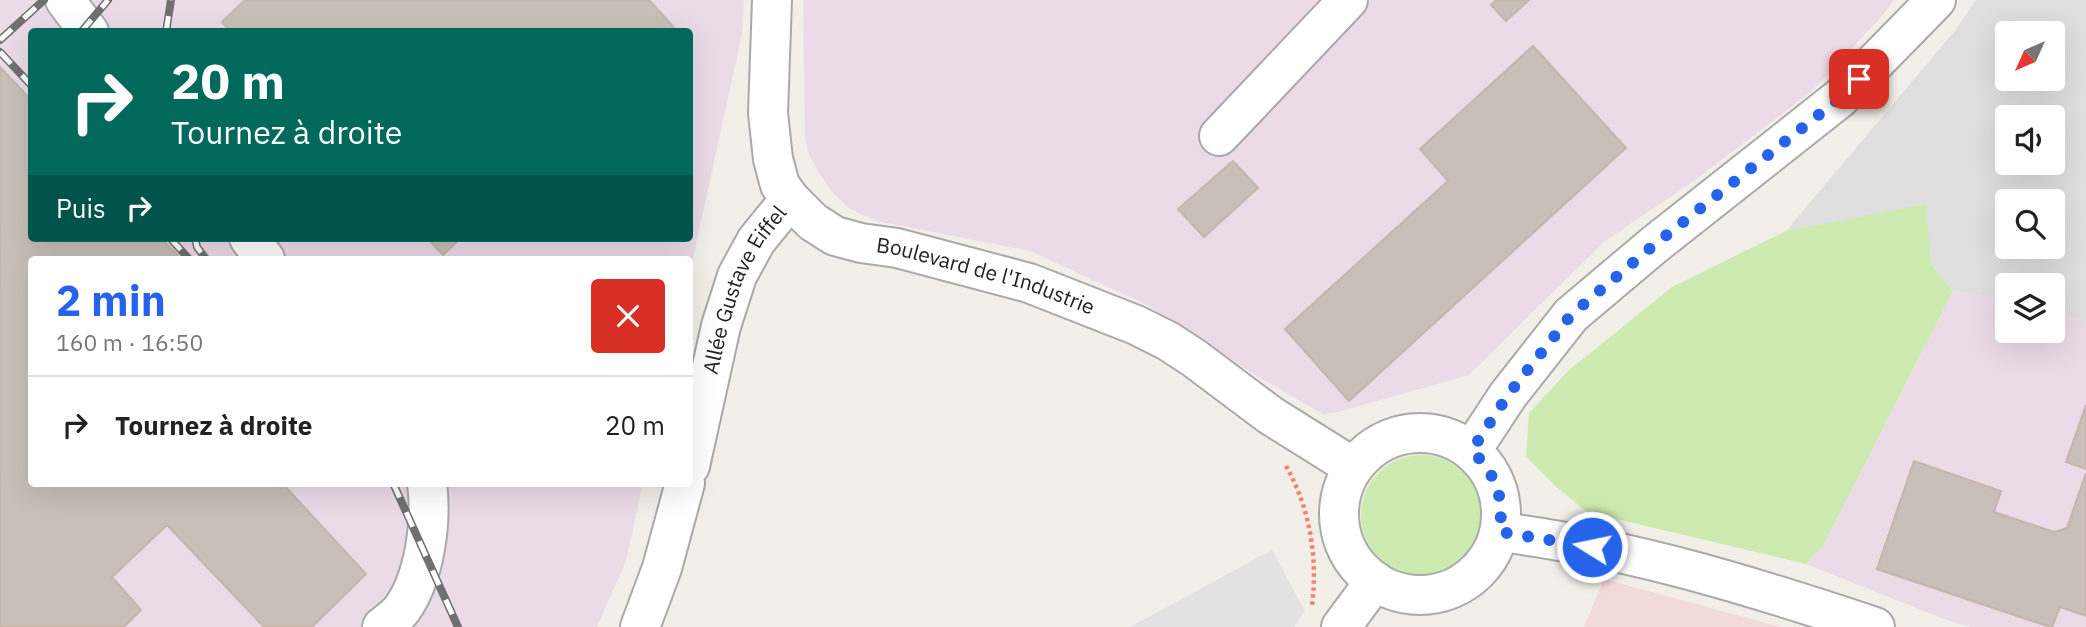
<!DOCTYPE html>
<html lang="fr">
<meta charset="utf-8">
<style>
body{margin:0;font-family:"IBM Plex Sans",sans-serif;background:#f6f6f6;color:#222;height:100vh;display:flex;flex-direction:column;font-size:26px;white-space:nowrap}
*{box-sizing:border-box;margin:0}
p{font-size:23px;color:#767676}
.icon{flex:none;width:38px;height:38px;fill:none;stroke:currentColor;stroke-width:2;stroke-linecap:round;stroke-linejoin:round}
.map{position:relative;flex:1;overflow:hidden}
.side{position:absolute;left:28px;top:256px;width:665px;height:231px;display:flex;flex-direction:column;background:#fff;border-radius:7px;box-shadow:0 7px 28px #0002}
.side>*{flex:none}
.top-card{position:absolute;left:28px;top:28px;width:665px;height:214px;border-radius:7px;box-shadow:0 7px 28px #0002;background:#00695c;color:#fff;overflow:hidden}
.needle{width:46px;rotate:225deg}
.buttons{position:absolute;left:1995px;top:21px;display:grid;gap:14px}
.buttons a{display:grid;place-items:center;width:70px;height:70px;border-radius:7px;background:#fff;box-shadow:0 7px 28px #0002;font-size:35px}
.pin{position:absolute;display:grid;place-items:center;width:60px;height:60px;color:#fff;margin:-30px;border-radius:14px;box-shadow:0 4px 10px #0006}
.me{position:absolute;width:77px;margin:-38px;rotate:280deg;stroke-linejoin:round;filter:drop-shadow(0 0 5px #0008)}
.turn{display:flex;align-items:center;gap:24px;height:147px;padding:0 28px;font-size:32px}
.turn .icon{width:91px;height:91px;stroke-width:2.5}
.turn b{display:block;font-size:49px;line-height:60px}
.then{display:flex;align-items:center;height:66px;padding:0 28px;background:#0003;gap:14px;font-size:26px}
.round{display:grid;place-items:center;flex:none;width:74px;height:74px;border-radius:7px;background:#f6f6f6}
.overview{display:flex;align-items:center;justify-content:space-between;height:119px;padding:0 28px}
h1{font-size:42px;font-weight:800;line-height:52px;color:#2563eb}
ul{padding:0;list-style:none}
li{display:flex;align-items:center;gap:21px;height:98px;padding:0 28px;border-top:2px solid #e0e0e0}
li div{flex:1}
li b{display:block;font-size:26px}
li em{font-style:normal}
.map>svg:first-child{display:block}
.residential{fill:#e0dfdf;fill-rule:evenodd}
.commercial{fill:#f2dad9}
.industrial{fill:#ebdbe8;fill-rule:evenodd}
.grass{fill:#cdebb0}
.parking{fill:#e2e2e2}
.building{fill:#c7bfb8;stroke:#c4b6ab;stroke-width:2}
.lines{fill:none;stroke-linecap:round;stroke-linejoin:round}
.minor-casing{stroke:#a9a9a9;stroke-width:42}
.path{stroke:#fa8072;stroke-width:4.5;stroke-dasharray:3.5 3.5;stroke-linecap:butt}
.minor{stroke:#fff;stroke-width:38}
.rail-casing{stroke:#707070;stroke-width:8}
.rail{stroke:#fff;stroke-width:5;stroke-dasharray:16;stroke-linecap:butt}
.route{stroke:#2563eb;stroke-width:12;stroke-dasharray:0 21.6}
.labels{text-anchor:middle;stroke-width:5;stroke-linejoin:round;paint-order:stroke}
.street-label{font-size:21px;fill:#222;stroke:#fff}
</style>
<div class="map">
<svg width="2086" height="627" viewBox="0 0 2086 627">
<rect width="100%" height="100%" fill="#f2efe9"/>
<path class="residential" d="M1976,0H2086V322L2053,310V285H2007V300L1953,291L1931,264L1786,231L1953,33ZM2007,33H2053V79H2007ZM2007,117H2053V163H2007ZM2007,201H2053V247H2007Z"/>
<path class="commercial" d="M1604,579L1781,627H1584Z"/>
<path class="industrial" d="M0,0H744L742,34L690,272V259H32V483H643L626,561L597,627H0ZM32,32H690V238H32Z
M803,0H1894L1882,16L1811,92L1695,180L1604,242L1469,375L1338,412L1323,414L1258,377L1145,304L1030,251L877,221L850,209L834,194L819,173L808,153L805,136Z
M1953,291L2007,300V331H2053V310L2086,322V627H1971L1949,621L1806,564L1823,546Z"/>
<path class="grass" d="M1926,204L1931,264L1953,291L1823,546L1806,564L1587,512L1553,484L1526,457L1529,413L1568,371L1672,287L1786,231Z
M1361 515a60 60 0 1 1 120 0a60 60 0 1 1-120 0Z"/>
<path class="parking" d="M1272,550L1305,611L1294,627H1130Z"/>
<path class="building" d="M245,0H649L678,32H231L222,22Z
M1496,0H1529L1506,21L1491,5Z
M1533,46L1626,148L1349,401L1285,329L1448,181L1420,149Z
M0,67L32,101V238H161L181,259H32V483H282L366,574L312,627H264L167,525L112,577L141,610L124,627H0Z
M1233,161L1258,188L1204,237L1178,209Z
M427,238H461L443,255Z
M2086,405V469L2066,462Z
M1914,461L2001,491L1994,512L2054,532L2067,528L2086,473V616L2060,607L2052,627H2050L1877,569Z"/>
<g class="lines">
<defs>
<g id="minor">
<path d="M65,0L89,32"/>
<path id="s1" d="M772,0L768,113L773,159L780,185L790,199L813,222L835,236L861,243L897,248L1029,283L1136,325L1168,341L1194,358L1270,415L1353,467"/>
<path d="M1219,136L1348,0"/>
<path d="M249,238L265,259"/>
<circle cx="1420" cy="514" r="81"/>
<path d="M1472,450L1508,395L1571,315L1654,245L1840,98L1936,0"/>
<path id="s2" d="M690,466L721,326L737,276L756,241L790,199"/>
<path d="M1500,532C1629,548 1752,586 1875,627"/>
<path d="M382,627C389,621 397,616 402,609C425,577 432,521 427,483"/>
<path d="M640,627L662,568L685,483"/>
<path d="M1341,627L1375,581"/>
</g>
</defs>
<use href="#minor" class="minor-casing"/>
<path class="path" d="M1431,432L1448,421
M1286,466C1310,508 1318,558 1312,606"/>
<use href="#minor" class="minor"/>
<defs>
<path id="rail" d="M81,32L108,0
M166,32L171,0
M0,40L44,0
M0,52L32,86
M170,238L189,259
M195,238L197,247L206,259
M393,483L458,627"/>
</defs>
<use href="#rail" class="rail-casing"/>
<use href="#rail" class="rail"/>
</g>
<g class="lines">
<path class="route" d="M1592,547L1500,532C1503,494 1498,479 1472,450L1508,395L1571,315L1654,245L1840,98L1859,79"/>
</g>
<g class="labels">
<g class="street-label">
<text dy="7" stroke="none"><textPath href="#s1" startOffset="418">Boulevard de l'Industrie</textPath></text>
<text dy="7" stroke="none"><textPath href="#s2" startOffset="186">Allée Gustave Eiffel</textPath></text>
</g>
</g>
</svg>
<div class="buttons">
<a><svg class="needle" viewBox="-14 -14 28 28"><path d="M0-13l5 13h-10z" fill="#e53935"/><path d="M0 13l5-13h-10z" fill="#767676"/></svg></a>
<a><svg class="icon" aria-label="sound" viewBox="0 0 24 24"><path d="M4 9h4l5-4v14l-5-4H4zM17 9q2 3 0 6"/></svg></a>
<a><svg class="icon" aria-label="search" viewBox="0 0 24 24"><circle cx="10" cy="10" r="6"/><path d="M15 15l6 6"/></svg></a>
<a><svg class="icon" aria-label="layers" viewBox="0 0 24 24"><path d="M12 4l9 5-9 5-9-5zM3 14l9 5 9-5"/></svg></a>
</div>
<div class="pin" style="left:1859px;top:79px;background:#d93025"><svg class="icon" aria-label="arrive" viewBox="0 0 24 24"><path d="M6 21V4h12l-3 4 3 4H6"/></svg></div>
<svg class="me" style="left:1592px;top:547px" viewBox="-20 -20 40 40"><circle r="17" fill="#2563eb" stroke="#fff" stroke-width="3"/><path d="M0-11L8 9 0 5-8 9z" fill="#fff"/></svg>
<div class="top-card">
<div class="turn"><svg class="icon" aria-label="right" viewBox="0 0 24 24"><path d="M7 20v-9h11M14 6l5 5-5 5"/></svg><div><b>20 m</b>Tournez à droite</div></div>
<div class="then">Puis<svg class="icon" aria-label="right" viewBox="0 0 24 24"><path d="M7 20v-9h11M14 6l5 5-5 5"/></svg></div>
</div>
<section class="side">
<div class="overview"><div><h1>2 min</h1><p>160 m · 16:50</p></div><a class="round" style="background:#d93025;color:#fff"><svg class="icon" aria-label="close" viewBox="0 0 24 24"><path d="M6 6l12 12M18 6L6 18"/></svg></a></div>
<ul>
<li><svg class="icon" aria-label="right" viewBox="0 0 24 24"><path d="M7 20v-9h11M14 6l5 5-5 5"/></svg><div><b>Tournez à droite</b></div><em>20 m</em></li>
</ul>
</section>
</div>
